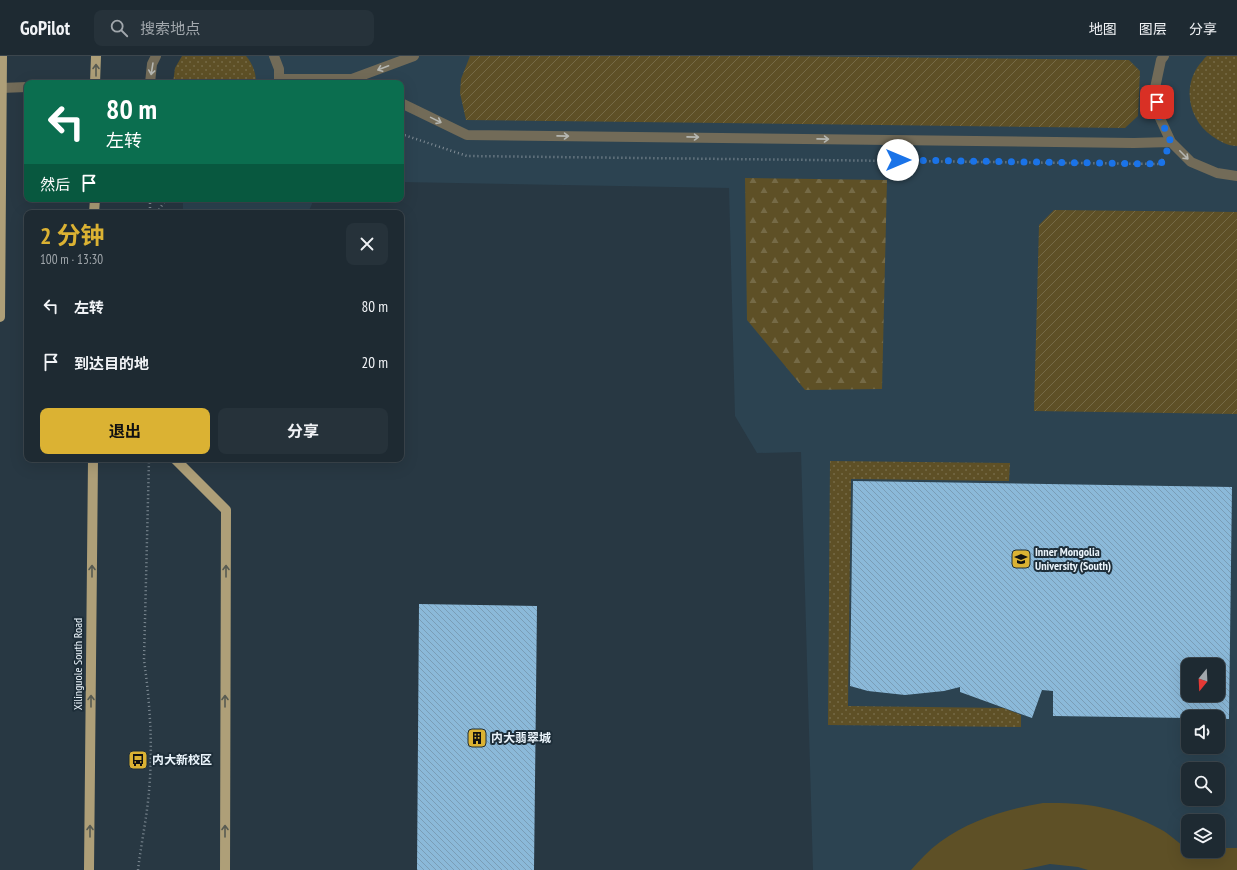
<!DOCTYPE html>
<html lang="zh">
<meta charset="utf-8">
<style>
body{margin:0;font-family:"PT Sans Narrow","Noto Sans SC",sans-serif;background:#26323a;color:#f1f3f6;height:100vh;display:flex;flex-direction:column;font-size:15px;white-space:nowrap}
*{box-sizing:border-box;margin:0}
p{font-size:13px;color:#a1a7ac}
.icon{flex:none;width:22px;height:22px;fill:none;stroke:currentColor;stroke-width:2;stroke-linecap:round;stroke-linejoin:round}
.map{position:relative;flex:1;overflow:hidden}
.sheet{position:absolute;left:24px;top:154px;width:380px;height:252px;display:flex;flex-direction:column;background:#1e2a32;border-radius:8px;box-shadow:0 4px 16px #0002,0 0 0 1px #3c464d}
.sheet>*{flex:none}
.banner{position:absolute;left:24px;top:24px;width:380px;height:122px;border-radius:8px;box-shadow:0 4px 16px #0002,0 0 0 1px #3c464d;background:#0b6e4f;color:#fff;overflow:hidden}
.needle{width:26px;rotate:198deg}
.fabs{position:absolute;left:1181px;top:602px;display:grid;gap:8px}
.fabs a{display:grid;place-items:center;width:44px;height:44px;border-radius:8px;background:#1e2a32;box-shadow:0 4px 16px #0002,0 0 0 1px #3c464d;font-size:20px}
.pin{position:absolute;display:grid;place-items:center;width:34px;height:34px;color:#fff;margin:-17px;border-radius:8px;box-shadow:0 2px 6px #0006}
.me{position:absolute;width:44px;margin:-22px;rotate:90deg;stroke-linejoin:round;filter:drop-shadow(0 0 3px #0008)}
.turn{display:flex;align-items:center;gap:14px;height:84px;padding:0 16px;font-size:18px}
.turn .icon{width:52px;height:52px;stroke-width:2.5}
.turn b{display:block;font-size:28px;line-height:34px}
.then{display:flex;align-items:center;height:38px;padding:0 16px;background:#0003;gap:8px;font-size:15px}
.round{display:grid;place-items:center;flex:none;width:42px;height:42px;border-radius:8px;background:#26323a}
.summary{display:flex;align-items:center;justify-content:space-between;height:68px;padding:0 16px}
h1{font-size:24px;font-weight:700;line-height:30px;color:#dbb233}
.cta{display:flex;gap:8px;margin-top:auto;padding:8px 16px}
.cta a{flex:1;height:46px;border-radius:8px;background:#dbb233;color:#111;font-size:16px;font-weight:700;line-height:46px;text-align:center}
.cta a+a{background:#26323a;color:#f1f3f6}
ul{padding:0;list-style:none}
li{display:flex;align-items:center;gap:12px;height:56px;padding:0 16px}
li div{flex:1}
li b{display:block;font-size:15px}
li em{font-style:normal}
header{display:flex;align-items:center;gap:24px;box-sizing:border-box;height:56px;padding:0 20px;background:#1e2a32;border-bottom:1px solid #3c464d}
header strong{font-size:19px}
nav{display:flex;gap:22px;margin-inline-start:auto;font-size:14px}
.search{width:280px;height:36px;background:#26323a;display:flex;align-items:center;gap:10px;box-sizing:border-box;padding:0 14px;border-radius:8px;color:#a1a7ac;font-size:15px}
.map>svg:first-child{display:block}
.built{fill:#2c4351;fill-rule:evenodd}
.grass{fill:url(#grass-dots)}
.forest{fill:url(#forest-firs)}
.garden{fill:url(#garden-furrows)}
.pitch{fill:#5e5026}
.building{fill:url(#building-back-hatch);fill-rule:evenodd}
.lines{fill:none;stroke-linecap:round;stroke-linejoin:round}
.path{stroke:#808d96;stroke-width:2.5;stroke-dasharray:1 3;stroke-linecap:butt}
.minor{stroke:#726b58;stroke-width:10}
.major{stroke:#ae9f78;stroke-width:10}
.oneway{stroke:#b5b7b2}
.oneway2{stroke:#585b52}
.route{stroke:#1a73e8;stroke-width:7;stroke-dasharray:0 12.6}
.labels{text-anchor:middle;stroke-width:4;stroke-linejoin:round;paint-order:stroke}
.poi-label{font-size:12px;font-weight:bold;fill:#ebf5fc;stroke:#1e2e39;text-anchor:start}
.street-label{font-size:12px;fill:#ebf5fc;stroke:#1e2e39}
</style>
<header>
<strong>GoPilot</strong>
<div class="search"><svg class="icon" aria-label="search" viewBox="0 0 24 24"><circle cx="10" cy="10" r="6"/><path d="M15 15l6 6"/></svg>搜索地点</div>
<nav><a>地图</a><a>图层</a><a>分享</a></nav>
</header>
<div class="map">
<svg width="1237" height="814" viewBox="0 0 1237 814">
<defs>
<pattern id="grass-dots" width="8" height="8" patternUnits="userSpaceOnUse"><rect width="8" height="8" fill="#5e5026"/><path d="M2 2h.1M6 6h.1" fill="none" stroke="#756a46" stroke-width="1.8" stroke-linecap="round"/></pattern>
<pattern id="forest-firs" width="22" height="20" patternUnits="userSpaceOnUse"><rect width="22" height="20" fill="#5e5026"/><path d="M5 1l3.5 6h-7zM16 11l3.5 6h-7z" fill="#756a46"/></pattern>
<pattern id="garden-furrows" width="10" height="10" patternUnits="userSpaceOnUse"><rect width="10" height="10" fill="#5e5026"/><path d="M-1 1l2-2M0 10L10 0M9 11l2-2" fill="none" stroke="#756a46"/></pattern>
<pattern id="building-back-hatch" width="6" height="6" patternUnits="userSpaceOnUse"><rect width="6" height="6" fill="#8bb9d9"/><path d="M-1 5l2 2M0 0l6 6M5-1l2 2" fill="none" stroke="#7a9db6"/></pattern>
</defs>
<rect width="100%" height="100%" fill="#283843"/>
<path class="built" d="M182,0H1237V814H813L801,396L757,397L735,360L729,132L401,126V27H183ZM1188,609H1218V639H1188ZM1188,661H1218V691H1188ZM1188,713H1218V743H1188ZM1188,765H1218V795H1188Z
M183,143H314L308,157H183Z"/>
<path class="grass" d="M182,0H246C253,8 256,17 256,27H173L175,12Z
M1207,0H1237V90C1228,90 1219,85 1212,80C1189,64 1182,32 1199,9C1202,6 1204,2 1207,0Z
M830,405L1010,407L1009,425L851,423L848,650L1003,652L1021,659V671L828,669Z"/>
<path class="forest" d="M745,122L887,124L882,333L805,334L747,264Z"/>
<path class="garden" d="M470,0H781L1129,4L1140,15L1138,60L1125,72L466,64L460,37L461,23Z
M1054,154L1237,156V358L1034,355L1039,169Z"/>
<path class="pitch" d="M1043,747C1087,746 1121,752 1160,773C1170,778 1179,788 1188,793V795H1218V792H1237V814H1088L1078,811L1050,808L1022,814H911C920,804 929,794 940,786C970,764 1007,753 1043,747Z"/>
<path class="building" d="M853,425L1232,431L1229,663H1218V661H1188V662L1053,660V635L1042,634L1032,662L960,636V631L944,635L905,639L868,635L850,630ZM1188,609H1218V639H1188Z
M419,548L537,550L534,814H417Z"/>
<g class="lines">
<path class="path" d="M401,78L467,100L1161,108L1163,102
M150,143V157
M157,157L166,143
M138,814C141,788 147,761 149,735C153,691 150,647 144,604L149,403"/>
<path class="minor" d="M274,0L279,13V27
M1164,0L1161,4L1155,32L1159,60L1171,86L1191,106L1217,117L1237,120
M279,23H352L414,0
M150,27L152,8L156,0
M1,32L27,31
M401,47L467,79L1134,87L1171,86"/>
<path class="major" d="M95,27L96,0
M94,157L95,143
M0,261L2,0
M175,403L226,454L225,814
M89,814L93,403"/>
</g>
<defs><path id="oneway-shaft" d="M-6 0H5M1.5-3L5.5 0L1.5 3" fill="none" stroke-width="1.6" stroke-linecap="round" stroke-linejoin="round"/></defs>
<g class="oneway">
<use href="#oneway-shaft" transform="translate(383 12) rotate(159)"/>
<use href="#oneway-shaft" transform="translate(152 13) rotate(99)"/>
<use href="#oneway-shaft" transform="translate(436 64) rotate(26)"/>
<use href="#oneway-shaft" transform="translate(563 80) rotate(1)"/>
<use href="#oneway-shaft" transform="translate(693 81) rotate(1)"/>
<use href="#oneway-shaft" transform="translate(823 83) rotate(1)"/>
<use href="#oneway-shaft" transform="translate(1184 99) rotate(45)"/>
</g>
<g class="oneway2">
<use href="#oneway-shaft" transform="translate(96 14) rotate(-90)"/>
<use href="#oneway-shaft" transform="translate(92 515) rotate(-90)"/>
<use href="#oneway-shaft" transform="translate(226 515) rotate(-90)"/>
<use href="#oneway-shaft" transform="translate(91 645) rotate(-90)"/>
<use href="#oneway-shaft" transform="translate(225 645) rotate(-90)"/>
<use href="#oneway-shaft" transform="translate(90 775) rotate(-90)"/>
<use href="#oneway-shaft" transform="translate(225 775) rotate(-90)"/>
</g>
<g class="lines">
<path class="route" d="M898,104L1161,108L1171,86L1159,60L1157,46"/>
</g>
<defs>
<symbol id="university-square" viewBox="-11 -11 22 22"><rect x="-9" y="-9" width="18" height="18" rx="4" fill="#dbb233" stroke="#1e2e39"/><path d="M0-5L7-2L0 1L-7-2ZM-4 1L0 2.5L4 1V4Q0 6-4 4Z" fill="#111"/></symbol>
<symbol id="building-square" viewBox="-11 -11 22 22"><rect x="-9" y="-9" width="18" height="18" rx="4" fill="#dbb233" stroke="#1e2e39"/><path d="M-4-6H4V6H1V3H-1V6H-4ZM-2.5-4.3h1.7v1.8h-1.7ZM.8-4.3h1.7v1.8H.8ZM-2.5-1h1.7V.8h-1.7ZM.8-1h1.7V.8H.8Z" fill="#111"/></symbol>
<symbol id="bus-square" viewBox="-11 -11 22 22"><rect x="-9" y="-9" width="18" height="18" rx="4" fill="#dbb233" stroke="#1e2e39"/><path d="M-5-6H5V4H4V6H2V4H-2V6H-4V4H-5ZM-3.5-4V0h7V-4ZM-3.5 1.2v1.5H-2V1.2ZM2 1.2v1.5H3.5V1.2Z" fill="#111"/></symbol>
</defs>
<g fill-rule="evenodd">
<use href="#university-square" x="1010" y="492" width="22" height="22"/>
<use href="#building-square" x="466" y="671" width="22" height="22"/>
<use href="#bus-square" x="127" y="693" width="22" height="22"/>
</g>
<g class="labels">
<g class="poi-label">
<text x="1035" y="500">Inner Mongolia<tspan x="1035" dy="14">University (South)</tspan></text>
<text x="491" y="686">内大翡翠城</text>
<text x="152" y="708">内大新校区</text>
</g>
<g class="street-label">
<text transform="translate(78 608) rotate(-90)" y="4">Xilinguole South Road</text>
</g>
</g>
</svg>
<div class="fabs">
<a><svg class="needle" viewBox="-14 -14 28 28"><path d="M0-13l5 13h-10z" fill="#e53935"/><path d="M0 13l5-13h-10z" fill="#a1a7ac"/></svg></a>
<a><svg class="icon" aria-label="sound" viewBox="0 0 24 24"><path d="M4 9h4l5-4v14l-5-4H4zM17 9q2 3 0 6"/></svg></a>
<a><svg class="icon" aria-label="search" viewBox="0 0 24 24"><circle cx="10" cy="10" r="6"/><path d="M15 15l6 6"/></svg></a>
<a><svg class="icon" aria-label="layers" viewBox="0 0 24 24"><path d="M12 4l9 5-9 5-9-5zM3 14l9 5 9-5"/></svg></a>
</div>
<div class="pin" style="left:1157px;top:46px;background:#d93025"><svg class="icon" aria-label="arrive" viewBox="0 0 24 24"><path d="M6 21V4h12l-3 4 3 4H6"/></svg></div>
<svg class="me" style="left:898px;top:104px" viewBox="-20 -20 40 40"><circle r="19" fill="#fff"/><path d="M0-13L10 11 0 6-10 11z" fill="#1a73e8"/></svg>
<div class="banner">
<div class="turn"><svg class="icon" aria-label="left" viewBox="0 0 24 24"><path d="M17 20v-9H6M10 6l-5 5 5 5"/></svg><div><b>80 m</b>左转</div></div>
<div class="then">然后<svg class="icon" aria-label="arrive" viewBox="0 0 24 24"><path d="M6 21V4h12l-3 4 3 4H6"/></svg></div>
</div>
<section class="sheet">
<div class="summary"><div><h1>2 分钟</h1><p>100 m · 13:30</p></div><a class="round"><svg class="icon" aria-label="close" viewBox="0 0 24 24"><path d="M6 6l12 12M18 6L6 18"/></svg></a></div>
<ul>
<li><svg class="icon" aria-label="left" viewBox="0 0 24 24"><path d="M17 20v-9H6M10 6l-5 5 5 5"/></svg><div><b>左转</b></div><em>80 m</em></li>
<li><svg class="icon" aria-label="arrive" viewBox="0 0 24 24"><path d="M6 21V4h12l-3 4 3 4H6"/></svg><div><b>到达目的地</b></div><em>20 m</em></li>
</ul>
<div class="cta"><a>退出</a><a>分享</a></div>
</section>
</div>
